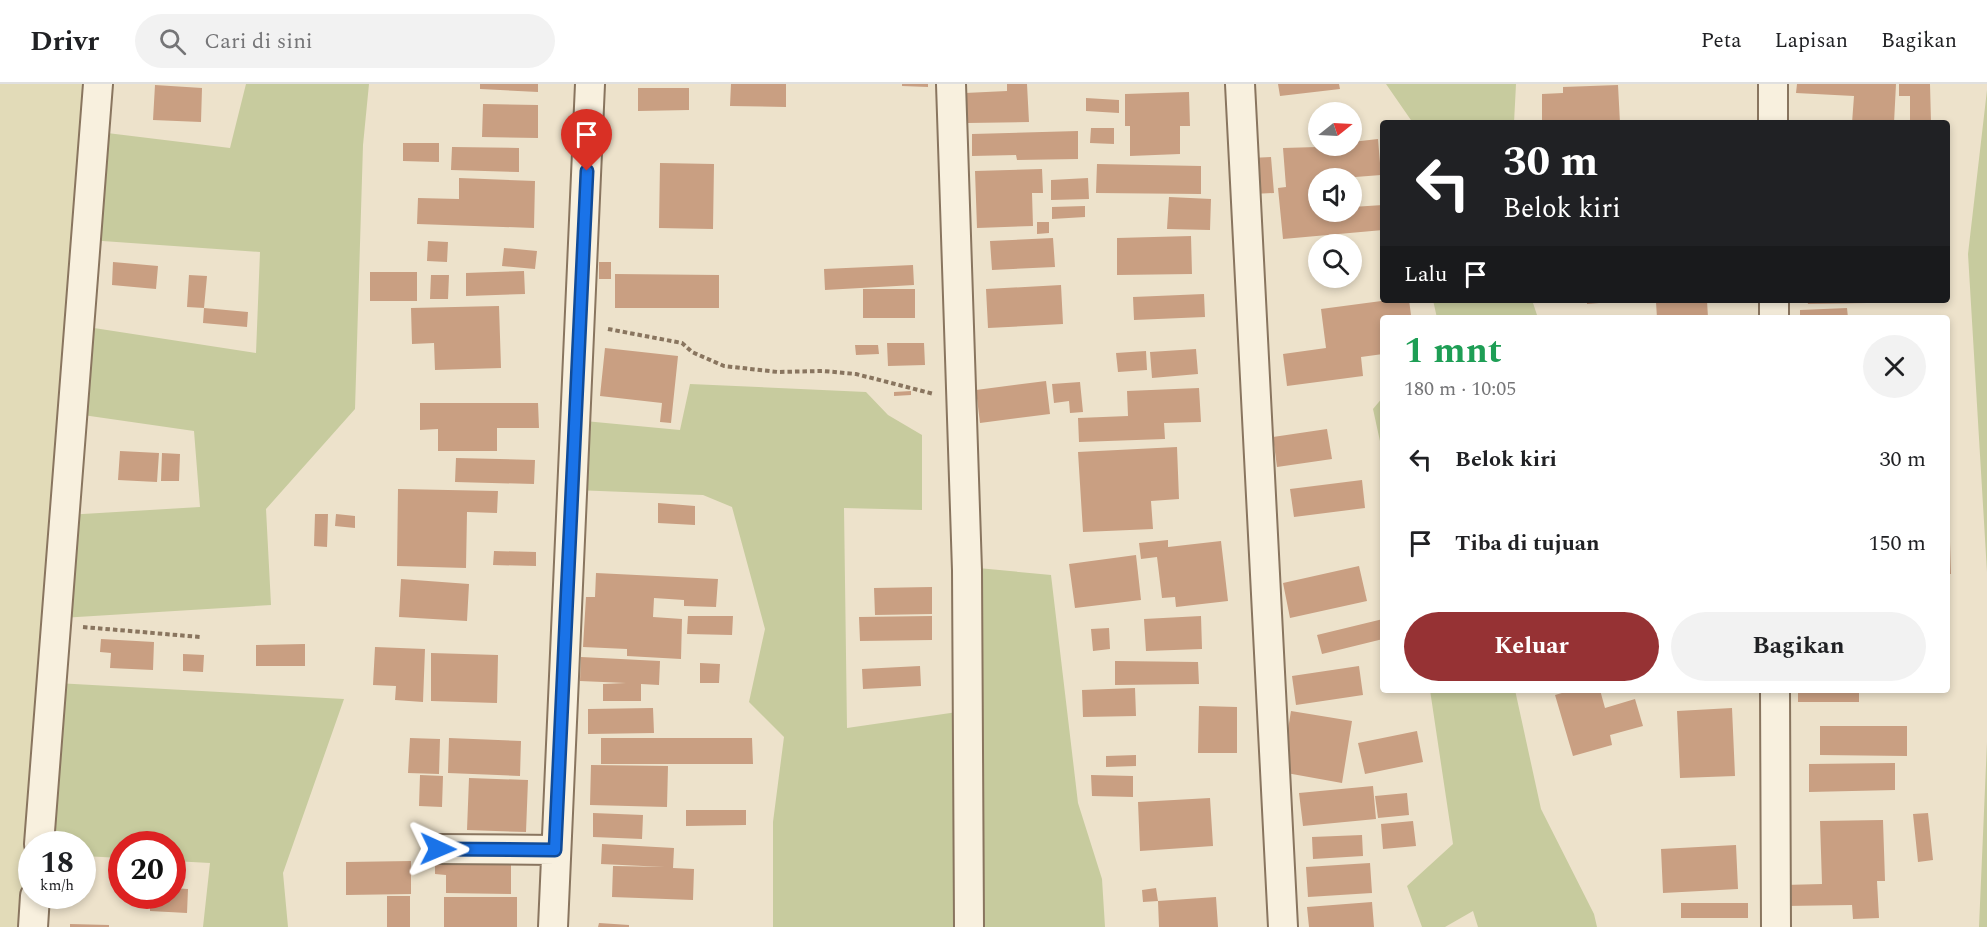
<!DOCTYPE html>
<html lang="id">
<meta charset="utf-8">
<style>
body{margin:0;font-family:Spectral,serif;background:#f2f2f2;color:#202124;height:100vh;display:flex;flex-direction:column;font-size:22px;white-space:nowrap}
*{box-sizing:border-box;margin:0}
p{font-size:20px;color:#757577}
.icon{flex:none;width:33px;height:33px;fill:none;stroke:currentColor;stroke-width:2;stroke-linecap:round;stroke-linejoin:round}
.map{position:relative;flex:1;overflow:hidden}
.side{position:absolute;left:1380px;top:231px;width:570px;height:378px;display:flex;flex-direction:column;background:#fff;border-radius:6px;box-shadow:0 3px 9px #0003}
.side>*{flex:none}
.banner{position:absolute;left:1380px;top:36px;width:570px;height:183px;border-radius:6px;box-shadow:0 3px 9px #0003;background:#202124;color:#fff;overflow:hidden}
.needle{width:39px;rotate:72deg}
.controls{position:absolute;left:1308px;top:18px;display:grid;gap:12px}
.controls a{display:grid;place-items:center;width:54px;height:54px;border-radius:50%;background:#fff;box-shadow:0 3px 9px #0003;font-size:30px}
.speed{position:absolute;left:18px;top:747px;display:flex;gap:12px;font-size:30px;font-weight:700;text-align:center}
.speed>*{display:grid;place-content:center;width:78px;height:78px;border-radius:50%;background:#fff;box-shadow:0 3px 9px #0003;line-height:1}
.speed small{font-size:15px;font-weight:400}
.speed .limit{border:9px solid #d22;background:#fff;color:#111}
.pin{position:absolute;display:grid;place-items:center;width:51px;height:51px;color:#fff;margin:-62px -26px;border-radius:50% 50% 50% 0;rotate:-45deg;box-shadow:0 0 6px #0007}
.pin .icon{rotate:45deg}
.me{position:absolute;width:66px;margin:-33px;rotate:91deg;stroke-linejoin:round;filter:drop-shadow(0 0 4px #0008)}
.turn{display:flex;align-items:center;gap:21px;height:126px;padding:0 24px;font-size:27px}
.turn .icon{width:78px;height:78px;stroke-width:2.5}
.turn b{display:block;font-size:42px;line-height:51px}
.then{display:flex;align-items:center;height:57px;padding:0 24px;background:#0003;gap:12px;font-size:22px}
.round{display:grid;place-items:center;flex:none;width:63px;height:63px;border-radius:32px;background:#f2f2f2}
.head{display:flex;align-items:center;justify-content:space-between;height:102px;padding:0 24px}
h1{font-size:36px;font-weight:700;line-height:45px;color:#1e9e55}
.cta{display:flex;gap:12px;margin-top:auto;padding:12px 24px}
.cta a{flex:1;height:69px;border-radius:36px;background:#963234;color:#fff;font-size:24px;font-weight:700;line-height:69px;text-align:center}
.cta a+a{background:#f2f2f2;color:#202124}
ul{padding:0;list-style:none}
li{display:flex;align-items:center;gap:18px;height:84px;padding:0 24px}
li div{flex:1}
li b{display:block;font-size:22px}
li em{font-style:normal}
header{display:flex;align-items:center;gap:36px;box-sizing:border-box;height:84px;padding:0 30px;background:#fff;border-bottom:2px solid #e0e0e0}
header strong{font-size:28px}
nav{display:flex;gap:33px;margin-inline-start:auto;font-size:21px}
.search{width:420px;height:54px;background:#f2f2f2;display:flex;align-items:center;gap:15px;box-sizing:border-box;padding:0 21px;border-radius:33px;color:#757577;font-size:22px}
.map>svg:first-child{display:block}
.farmland{fill:#e2dbb8}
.green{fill:#c7cb9e}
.building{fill:#c99f82}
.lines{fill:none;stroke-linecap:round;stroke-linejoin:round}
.minor-casing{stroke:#89755f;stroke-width:32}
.path{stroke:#89755f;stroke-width:4;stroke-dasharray:4.5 3;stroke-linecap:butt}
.minor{stroke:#f8f0de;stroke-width:28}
.route-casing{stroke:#114b97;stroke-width:15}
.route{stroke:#1a73e8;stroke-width:10}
</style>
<header>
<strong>Drivr</strong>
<div class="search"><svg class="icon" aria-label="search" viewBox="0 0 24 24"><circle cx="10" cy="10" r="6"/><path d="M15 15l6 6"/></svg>Cari di sini</div>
<nav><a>Peta</a><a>Lapisan</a><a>Bagikan</a></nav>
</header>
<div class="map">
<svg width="1987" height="843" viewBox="0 0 1987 843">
<rect width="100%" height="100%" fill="#ede2cb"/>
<path class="farmland" d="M0,0H91L32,760L30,843H0Z"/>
<path class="green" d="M246,0H369L363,61L355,325L266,425L271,521L61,534L66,431L200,423L194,347L76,330L81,242L256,269L260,168L88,156L99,48L230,64Z
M1386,0H1516L1514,39H1413Z
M1987,6V488L1968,170Z
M1433,216H1532L1538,234H1437Z
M690,300L866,308L888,331L922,351V426L844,424L847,644L978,625V484L1051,491L1078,719L1102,795L1105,843H773V738L784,653L749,618L765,545L732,423L703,411L574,406V336L680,346Z
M1383,313V371L1373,325Z
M56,599L344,615L283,789L288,843H203L210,779L173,777L172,760H122L121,774L83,772L82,760H44Z
M1430,606H1515L1541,725L1594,830L1597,843H1478L1473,827L1445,843H1422L1407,802L1453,760Z
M1987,658V843H1979Z"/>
<path class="building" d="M480,0H538V8L480,5Z
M731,0H786V23L730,22Z
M902,0H928V3L902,2Z
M1007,0H1027L1029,38L967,39L965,9L1007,7Z
M1278,0H1339L1340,5L1280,12Z
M1797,0H1896L1894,39H1852L1854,12L1796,9Z
M1899,0H1930L1931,39H1910V12H1899Z
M155,1L202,4L201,38L153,36Z
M1618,1L1620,39H1542V10L1563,9V3Z
M638,4H689V26L638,27Z
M1189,8L1190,42H1180V70L1130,72V42H1125V10Z
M1086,14L1119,16V29L1086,27Z
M483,20L538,21V54L482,53Z
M1091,44H1114V60L1090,59Z
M1078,47V75L1017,76L1016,71L972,72V50Z
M1378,55L1381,91L1317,96L1318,128H1352V123L1383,121V146L1283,155L1278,104L1286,103L1283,64L1352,62V58Z
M403,59H439V78L403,77Z
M452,63L519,64V88L451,86Z
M1271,73L1274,109L1253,110L1251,74Z
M660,79L714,80L713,145L659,144Z
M1097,80L1201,82V110L1096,109Z
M1042,85L1043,109H1032L1033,142L977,144L975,87Z
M459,94L535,97L534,144L417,140L418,114L459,115Z
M1088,94L1089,115L1051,116V96Z
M1169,113L1211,115L1210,146L1167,145Z
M1085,122V133L1052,135V123Z
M1037,138H1049V149L1037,150Z
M1191,152L1192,190L1117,191V154Z
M1053,154L1055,183L992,186L990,157Z
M428,157L448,158L447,178L427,177Z
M504,164L537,167L535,185L502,182Z
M113,178L158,182L156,205L112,201Z
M599,178H611V195H599Z
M913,181L914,201L825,206L824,185Z
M524,187L525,210L466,212V189Z
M370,188H417V217H370Z
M615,190L719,191V224H615Z
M189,191L207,192L204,224L187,223Z
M431,191H449L448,215H430Z
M1061,201L1063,240L988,244L986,205Z
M863,205H915V234H863Z
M1204,210L1205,233L1134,236L1133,213Z
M1389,216H1409L1411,231L1383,234V270L1361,273L1363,292L1287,302L1283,270L1326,264L1321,225Z
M1587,216H1611V218L1587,220Z
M1707,216L1708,234H1657L1656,218Z
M1807,216H1926V218L1808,220Z
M499,222L501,284L435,286L434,259L412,260L411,224Z
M204,224L248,228L247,243L203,239Z
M1847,224L1848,234H1800V226Z
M1947,256H1949V273H1947Z
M887,259H924L925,281L888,282Z
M855,261H878L879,270L856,271Z
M605,264L678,272L671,339L660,338L662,319L600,312Z
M1196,265L1198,290L1152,294L1150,268Z
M1146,267L1147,286L1118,288L1116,269Z
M1046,297L1050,330L980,339L976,306Z
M1080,298L1083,328L1070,329L1069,317L1054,319L1052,300Z
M1199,304L1201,338L1164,339L1165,355L1079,358L1078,334L1128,332L1127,307Z
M911,307V311L894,312V308Z
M420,319H538L539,344H497V367H438V345L420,346Z
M1327,345L1332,375L1277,383L1273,353Z
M1177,363L1179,415L1151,417L1153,445L1083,448L1078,368Z
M120,367L159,369L157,398L118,396Z
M162,369L180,370L179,397H161Z
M456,374L535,376L534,400L455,398Z
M1362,396L1365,424L1294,433L1290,405Z
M398,405L498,407L497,429L467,428L466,484L397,482Z
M658,419L695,422V441L658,439Z
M315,430H328L327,463L314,462Z
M336,430L355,432V444L335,442Z
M1168,456V463L1221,457L1228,517L1176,523L1175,513L1162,514L1157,473L1141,475L1139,459Z
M1950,458L1951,490H1947V459Z
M494,467L536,468V482L493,481Z
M1136,471L1141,516L1075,524L1069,480Z
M1359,482L1367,517L1290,534L1283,499Z
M596,489L718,495L716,523L684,522V516L654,514L653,533L682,535L681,575L627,572V565L583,563L586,513H595Z
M401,495L469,500L467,537L399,533Z
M932,503V530L875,531L874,504Z
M688,532H733L732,551L687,550Z
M932,532V556L860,557L859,533Z
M1201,532L1202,565L1146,567L1144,535Z
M1383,535V555L1322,570L1317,551Z
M1109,544L1110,565L1093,567L1091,545Z
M101,555L154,558L153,586L110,584L111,569L100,568Z
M305,560V582H256V561Z
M375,563L425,565L423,618L395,616L396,602L373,601Z
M431,569L498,571L497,619L431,617Z
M183,570L204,571L203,588L183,587Z
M581,573L660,577L659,601L641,600V617H603V600L626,599L580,597Z
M1115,577L1198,578L1199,600L1115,601Z
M700,579L720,580L719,599H700Z
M920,582L921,602L863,605L862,585Z
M1359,582L1363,611L1296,621L1292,592Z
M1135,604L1136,632L1083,633L1082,606Z
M1572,606H1600L1605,624L1635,615L1643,642L1610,651L1612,661L1573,672L1555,611Z
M1798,606H1859V618H1798Z
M1199,622L1237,623V669H1198Z
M653,624L654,649L588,650V625Z
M1732,624L1735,692L1680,694L1677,627Z
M1291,627L1352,637L1342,699L1281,688Z
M1820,642H1907V672L1820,671Z
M1417,647L1423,678L1365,690L1358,659Z
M410,654L440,655L439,690L408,689Z
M449,654L521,657L520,692L448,689Z
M601,654H752L753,680H601Z
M1136,671V682L1106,683V672Z
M1895,679V706L1809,708V680Z
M591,681L668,682L667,723L590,721Z
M420,691L443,692L442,723L419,722Z
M1091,691L1133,692V713L1092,712Z
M469,694L528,696L526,748L467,746Z
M1373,702L1376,735L1303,742L1299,709Z
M1407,709L1409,731L1378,734L1375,712Z
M1210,714L1213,762L1140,767L1138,718Z
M686,726H746V741L686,742Z
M593,729L643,731L642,755L593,753Z
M1928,729L1933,776L1918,778L1913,730Z
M1883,736L1885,797H1877L1879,834L1853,835L1852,821L1785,822L1784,801L1822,800L1820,737Z
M1413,737L1416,762L1383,765L1381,740Z
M1362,751L1363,772L1313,775L1312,753Z
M602,760L674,764L673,784L694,785L693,816L612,813L613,782L665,783L601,780Z
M1736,761L1738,805L1663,809L1661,765Z
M411,777V810L346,811V778Z
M435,778H511V810L446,809V791L435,790Z
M1370,779L1372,809L1308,813L1306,783Z
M172,804L188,805L187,829L150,827V812H172Z
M1156,804L1158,817L1143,818L1142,806Z
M387,812H410V843H387Z
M444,813H517V843H444Z
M1216,813L1218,843H1159L1158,817Z
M1372,818L1374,843H1309L1307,823Z
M1681,819H1748V834H1681Z
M599,839L629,841V843H598Z
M70,840L109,841V843H70Z"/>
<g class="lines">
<defs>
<path id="minor" d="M951,0L967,486L969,843
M1240,0L1283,843
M1773,0V39
M1774,216V234
M1775,606L1776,843
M39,760L98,0
M438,765L555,766
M33,843L35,812
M553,843L590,0"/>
</defs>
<use href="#minor" class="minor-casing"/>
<path class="path" d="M608,245L682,259L692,268L724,282L778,288L823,287L856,290L934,310
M83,543L200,553"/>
<use href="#minor" class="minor"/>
</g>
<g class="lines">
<defs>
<path id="route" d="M438,765L555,766L587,87"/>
</defs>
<use href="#route" class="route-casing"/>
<use href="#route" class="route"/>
</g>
</svg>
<div class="controls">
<a><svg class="needle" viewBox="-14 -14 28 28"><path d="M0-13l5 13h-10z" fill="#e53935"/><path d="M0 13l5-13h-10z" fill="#757577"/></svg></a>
<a><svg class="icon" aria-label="sound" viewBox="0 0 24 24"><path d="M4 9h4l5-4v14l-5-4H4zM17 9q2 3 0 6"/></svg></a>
<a><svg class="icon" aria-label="search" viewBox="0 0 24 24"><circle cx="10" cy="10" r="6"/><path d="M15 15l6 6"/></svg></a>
</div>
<div class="speed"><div>18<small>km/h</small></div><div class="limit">20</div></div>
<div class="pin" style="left:587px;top:87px;background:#d93025"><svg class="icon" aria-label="arrive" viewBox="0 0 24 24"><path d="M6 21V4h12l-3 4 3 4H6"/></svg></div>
<svg class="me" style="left:438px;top:765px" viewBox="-20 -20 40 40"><path d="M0-17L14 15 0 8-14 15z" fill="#1a73e8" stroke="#fff" stroke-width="4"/></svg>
<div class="banner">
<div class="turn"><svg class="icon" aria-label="left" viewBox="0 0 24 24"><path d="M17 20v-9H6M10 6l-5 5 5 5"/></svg><div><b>30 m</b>Belok kiri</div></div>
<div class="then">Lalu<svg class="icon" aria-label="arrive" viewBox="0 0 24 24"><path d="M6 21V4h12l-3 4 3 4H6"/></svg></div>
</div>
<section class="side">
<div class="head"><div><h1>1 mnt</h1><p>180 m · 10:05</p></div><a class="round"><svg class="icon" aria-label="close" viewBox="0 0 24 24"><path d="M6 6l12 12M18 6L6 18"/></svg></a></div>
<ul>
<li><svg class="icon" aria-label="left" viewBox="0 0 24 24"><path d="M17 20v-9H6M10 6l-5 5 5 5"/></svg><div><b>Belok kiri</b></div><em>30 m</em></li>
<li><svg class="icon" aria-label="arrive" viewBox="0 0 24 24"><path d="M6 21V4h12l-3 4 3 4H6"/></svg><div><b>Tiba di tujuan</b></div><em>150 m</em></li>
</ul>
<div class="cta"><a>Keluar</a><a>Bagikan</a></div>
</section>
</div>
